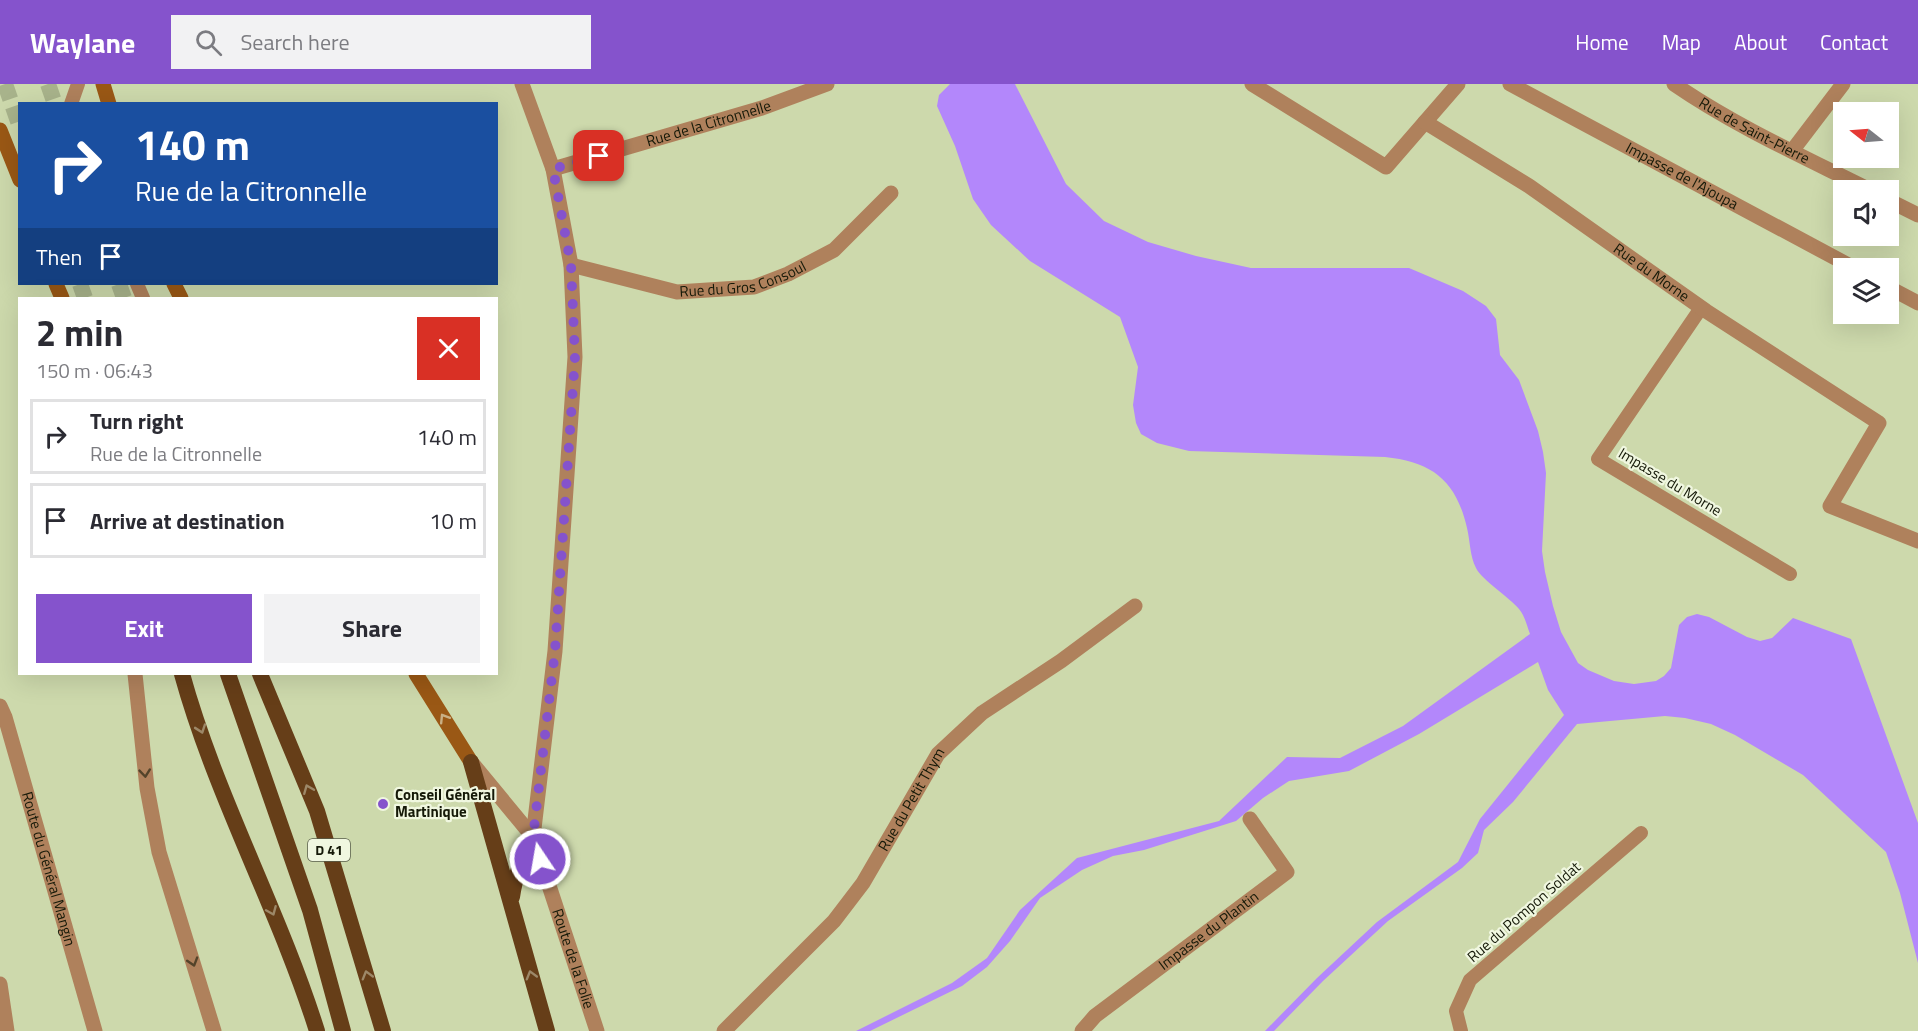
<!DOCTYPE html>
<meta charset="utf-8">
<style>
body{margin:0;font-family:"Titillium Web",sans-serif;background:#f2f2f3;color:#2b2b33;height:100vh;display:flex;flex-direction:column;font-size:22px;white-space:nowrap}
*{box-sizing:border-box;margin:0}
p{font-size:20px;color:#7c7c81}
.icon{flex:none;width:33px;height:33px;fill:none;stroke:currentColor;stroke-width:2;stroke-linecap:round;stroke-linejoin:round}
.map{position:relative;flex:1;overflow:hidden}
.details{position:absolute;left:18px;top:213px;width:480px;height:378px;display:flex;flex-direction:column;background:#fff;border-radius:0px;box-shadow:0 6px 24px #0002}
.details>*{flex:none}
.guide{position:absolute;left:18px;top:18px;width:480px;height:183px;border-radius:0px;box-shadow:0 6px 24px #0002;background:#1a4fa0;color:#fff;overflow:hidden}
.needle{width:39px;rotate:287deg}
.buttons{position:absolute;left:1833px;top:18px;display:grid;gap:12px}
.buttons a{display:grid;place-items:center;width:66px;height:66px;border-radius:0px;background:#fff;box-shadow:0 6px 24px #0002;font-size:30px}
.pin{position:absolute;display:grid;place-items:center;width:51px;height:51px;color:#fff;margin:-26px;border-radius:12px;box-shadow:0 3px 9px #0006}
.me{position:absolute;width:66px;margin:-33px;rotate:348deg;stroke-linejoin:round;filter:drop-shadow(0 0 4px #0008)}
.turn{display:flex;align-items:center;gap:21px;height:126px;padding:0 18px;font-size:27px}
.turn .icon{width:78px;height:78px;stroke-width:2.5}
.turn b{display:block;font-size:42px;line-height:51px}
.then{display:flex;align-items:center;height:57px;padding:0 18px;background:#0003;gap:12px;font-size:22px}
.round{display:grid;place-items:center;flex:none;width:63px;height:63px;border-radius:0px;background:#f2f2f3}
.head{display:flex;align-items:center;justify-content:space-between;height:102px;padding:0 18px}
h1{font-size:36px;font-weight:700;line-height:45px}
.action{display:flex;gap:12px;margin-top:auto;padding:12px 18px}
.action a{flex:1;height:69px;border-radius:0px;background:#8553cc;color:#fff;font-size:24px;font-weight:700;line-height:69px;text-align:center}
.action a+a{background:#f2f2f3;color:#2b2b33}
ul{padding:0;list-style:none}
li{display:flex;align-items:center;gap:18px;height:75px;margin:0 12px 9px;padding:0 6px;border:3px solid #e1e1e2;border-radius:0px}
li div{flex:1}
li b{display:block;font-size:22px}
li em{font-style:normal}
header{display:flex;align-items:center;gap:36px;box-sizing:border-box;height:84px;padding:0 30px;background:#8553cc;color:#fff}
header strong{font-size:28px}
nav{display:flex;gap:33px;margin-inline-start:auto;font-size:21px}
.search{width:420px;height:54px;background:#f2f2f3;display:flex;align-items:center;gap:15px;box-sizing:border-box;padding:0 21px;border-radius:0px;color:#7c7c81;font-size:22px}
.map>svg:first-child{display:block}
.water{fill:#b387fb}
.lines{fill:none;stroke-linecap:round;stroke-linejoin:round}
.trunk-tunnel{stroke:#a8b38b;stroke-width:16;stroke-dasharray:16 8;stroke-linecap:butt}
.service{stroke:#af815c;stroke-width:14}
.minor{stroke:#af815c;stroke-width:15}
.tertiary{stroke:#af815c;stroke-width:15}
.secondary{stroke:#9a5815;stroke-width:15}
.trunk{stroke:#663e18;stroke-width:16}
.oneway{stroke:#c9af85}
.oneway2{stroke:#9d8868}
.oneway3{stroke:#53432a}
.route{stroke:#8553cc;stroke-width:10;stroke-dasharray:0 18}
.poi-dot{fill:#8553cc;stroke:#f0f7e0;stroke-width:2}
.labels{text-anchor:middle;stroke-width:4.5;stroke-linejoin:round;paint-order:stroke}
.shield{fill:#f0f7e0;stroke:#575c49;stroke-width:1.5}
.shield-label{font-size:14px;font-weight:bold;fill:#151908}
.street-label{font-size:15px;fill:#151908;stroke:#f0f7e0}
.poi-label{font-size:15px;font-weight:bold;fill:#151908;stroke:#f0f7e0;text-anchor:start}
</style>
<header>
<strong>Waylane</strong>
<div class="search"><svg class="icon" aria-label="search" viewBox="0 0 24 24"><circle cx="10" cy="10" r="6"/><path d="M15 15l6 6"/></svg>Search here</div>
<nav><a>Home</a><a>Map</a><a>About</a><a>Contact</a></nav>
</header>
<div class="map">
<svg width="1918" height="947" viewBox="0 0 1918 947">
<rect width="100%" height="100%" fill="#cdd9ac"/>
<path class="water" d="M950,0H1015L1066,100L1104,137L1148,158L1196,172L1251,184H1409L1463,207L1486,222L1496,235L1500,271L1519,296L1538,347L1543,368L1546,389L1542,467L1545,488L1553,522L1561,548L1578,579L1588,586L1614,597L1634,600L1656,597L1664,592L1671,584L1679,541L1687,533L1697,530L1709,533L1747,553L1760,557L1772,554L1793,534L1851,555L1918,739V879L1900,809L1886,768L1803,691L1735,651L1711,640L1685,634L1665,632L1577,640L1513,718L1484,746L1478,769L1462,784L1388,837L1323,897L1274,947H1265L1317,894L1377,838L1458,778L1480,735L1564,631L1548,606L1538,578L1419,650L1349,687L1289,697L1263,714L1236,737L1144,766L1113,772L1082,786L1040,814L1010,857L987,883L962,902L870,947H856L952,899L987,874L1020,826L1077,774L1219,737L1287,673L1340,674L1403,642L1530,550C1527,542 1525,532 1519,525C1510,514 1481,495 1476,484C1470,473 1470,456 1467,444C1456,396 1432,378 1385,373L1189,367L1157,359L1141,350L1136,339L1133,321L1138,283L1120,233L1030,177L991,141L973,115L955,62L937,22L939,11Z"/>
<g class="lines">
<path class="trunk-tunnel" d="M5,0L20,43
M48,0L55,20
M80,200L85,214
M119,200L124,214"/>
<path class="service" d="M71,20L78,0
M137,200L143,214
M1701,224L1598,375L1790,490
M1461,947L1456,927L1470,896L1641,749"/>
<g class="minor">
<path d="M522,0L553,85L571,181L575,273L555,567L533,753"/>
<path d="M1252,0L1386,83L1458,0"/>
<path id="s1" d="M1510,0L1854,184"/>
<path id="s2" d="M1674,0C1735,42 1804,73 1870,106"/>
<path id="s3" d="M1425,38L1529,102L1706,227L1879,339L1830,422L1918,457"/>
<path d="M1792,67L1843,0"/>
<path id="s4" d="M553,85L762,24L827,0"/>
<path d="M1888,116L1918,131"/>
<path id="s5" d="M571,181L677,208L754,203L788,190L834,166L891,109"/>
<path d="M1888,203L1918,219"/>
<path id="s6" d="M0,622L5,633L95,947"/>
<path d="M0,900L7,947"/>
<path id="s7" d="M724,947L834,837L863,799L938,670L982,629L1061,577L1135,522"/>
<path id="s8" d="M1082,947L1095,932L1287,788L1250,735"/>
</g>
<g class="tertiary">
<path d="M135,590L147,704L159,768L214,947"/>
<path id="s9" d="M472,679L533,753L597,947"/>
</g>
<path class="secondary" d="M103,0L109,20
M0,46L20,96
M56,200L62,214
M174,200L181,214
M416,590L471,678"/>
<path class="trunk" d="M182,590C216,713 279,826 317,947
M228,590L310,826L343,947
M260,590L317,727L383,947
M471,678L547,947
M512,813C515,791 523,773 533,753"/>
</g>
<defs><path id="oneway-chevron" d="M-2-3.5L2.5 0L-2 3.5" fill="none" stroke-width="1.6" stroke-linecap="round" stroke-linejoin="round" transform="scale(1.5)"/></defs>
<use class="oneway" href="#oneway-chevron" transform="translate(444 634) rotate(-122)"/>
<g class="oneway2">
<use href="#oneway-chevron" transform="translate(201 645) rotate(71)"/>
<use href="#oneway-chevron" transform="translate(308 705) rotate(-112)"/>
<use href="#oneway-chevron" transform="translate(272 827) rotate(67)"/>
<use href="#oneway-chevron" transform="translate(367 891) rotate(-106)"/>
<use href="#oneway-chevron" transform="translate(531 891) rotate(-106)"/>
</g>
<g class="oneway3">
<use href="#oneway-chevron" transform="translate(145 689) rotate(84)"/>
<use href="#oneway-chevron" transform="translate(193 878) rotate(73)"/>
</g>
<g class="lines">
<path class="route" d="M540,775L533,753L555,567L575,273L571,181L553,85L599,72"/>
</g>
<circle class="poi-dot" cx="383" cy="720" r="6"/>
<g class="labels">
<rect class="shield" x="308" y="755" width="42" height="22" rx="4.5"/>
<g class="shield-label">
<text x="329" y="771">D 41</text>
</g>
<g class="street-label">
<text dy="5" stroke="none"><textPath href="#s4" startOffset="162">Rue de la Citronnelle</textPath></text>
<text dy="5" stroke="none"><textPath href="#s2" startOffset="93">Rue de Saint-Pierre</textPath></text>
<text dy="5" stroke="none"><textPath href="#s1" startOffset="195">Impasse de l'Ajoupa</textPath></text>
<text dy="5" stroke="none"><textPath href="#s3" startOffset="272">Rue du Morne</textPath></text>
<text dy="5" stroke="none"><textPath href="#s5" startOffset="177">Rue du Gros Consoul</textPath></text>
<text transform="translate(1670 398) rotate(31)" y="5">Impasse du Morne</text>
<text dy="5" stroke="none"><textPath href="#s7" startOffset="300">Rue du Petit Thym</textPath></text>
<text dy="5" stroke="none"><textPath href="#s6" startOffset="170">Route du Général Mangin</textPath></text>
<text transform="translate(1524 828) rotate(-41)" y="5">Rue du Pompon Soldat</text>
<text dy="5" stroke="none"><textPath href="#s8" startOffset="162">Impasse du Plantin</textPath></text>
<text dy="5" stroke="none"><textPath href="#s9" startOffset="224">Route de la Folie</textPath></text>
</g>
<g class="poi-label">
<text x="395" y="716">Conseil Général<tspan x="395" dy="17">Martinique</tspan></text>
</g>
</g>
</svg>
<div class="buttons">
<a><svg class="needle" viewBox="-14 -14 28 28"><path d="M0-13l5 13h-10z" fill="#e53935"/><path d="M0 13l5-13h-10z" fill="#7c7c81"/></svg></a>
<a><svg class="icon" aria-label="sound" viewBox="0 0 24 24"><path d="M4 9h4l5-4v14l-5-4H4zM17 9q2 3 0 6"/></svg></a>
<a><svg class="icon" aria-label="layers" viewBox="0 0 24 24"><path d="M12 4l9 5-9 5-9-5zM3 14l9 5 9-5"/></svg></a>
</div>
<div class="pin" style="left:599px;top:72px;background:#d93025"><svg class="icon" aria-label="arrive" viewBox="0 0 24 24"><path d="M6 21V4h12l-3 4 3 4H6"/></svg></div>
<svg class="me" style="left:540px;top:775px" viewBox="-20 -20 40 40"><circle r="17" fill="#8553cc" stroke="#fff" stroke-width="3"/><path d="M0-11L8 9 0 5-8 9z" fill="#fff"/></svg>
<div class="guide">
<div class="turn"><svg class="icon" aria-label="right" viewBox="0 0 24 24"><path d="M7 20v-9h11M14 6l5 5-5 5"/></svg><div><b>140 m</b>Rue de la Citronnelle</div></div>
<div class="then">Then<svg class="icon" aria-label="arrive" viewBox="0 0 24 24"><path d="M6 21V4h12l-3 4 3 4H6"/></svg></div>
</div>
<section class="details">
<div class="head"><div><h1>2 min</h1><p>150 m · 06:43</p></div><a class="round" style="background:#d93025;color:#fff"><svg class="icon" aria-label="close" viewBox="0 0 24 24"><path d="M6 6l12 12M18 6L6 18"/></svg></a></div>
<ul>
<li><svg class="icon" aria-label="right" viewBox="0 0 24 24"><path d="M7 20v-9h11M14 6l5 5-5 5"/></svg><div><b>Turn right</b><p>Rue de la Citronnelle</p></div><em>140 m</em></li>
<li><svg class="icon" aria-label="arrive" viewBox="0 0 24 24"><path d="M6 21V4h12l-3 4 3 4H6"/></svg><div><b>Arrive at destination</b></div><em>10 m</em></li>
</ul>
<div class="action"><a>Exit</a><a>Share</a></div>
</section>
</div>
